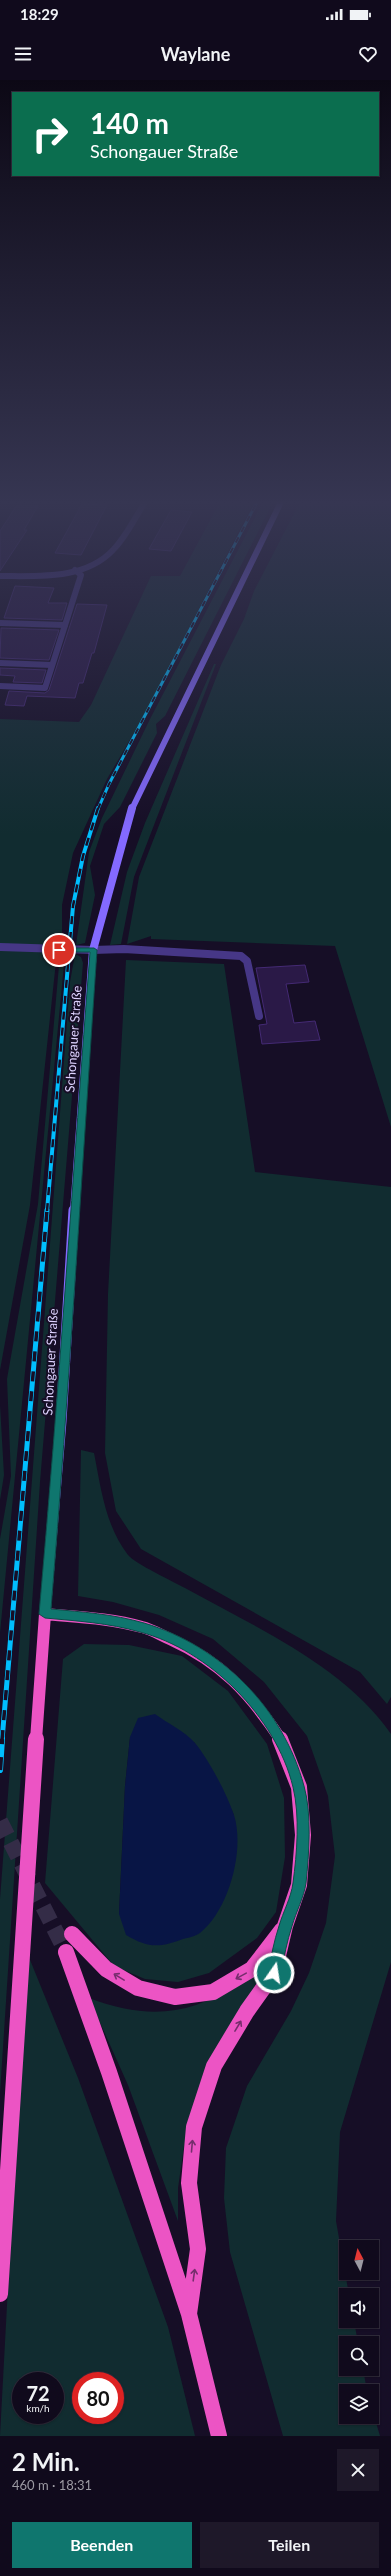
<!DOCTYPE html>
<html lang="de">
<meta charset="utf-8">
<style>
body{margin:0;font-family:Lato,sans-serif;background:#1e1829;color:#f1f3f6;height:100vh;display:flex;flex-direction:column;font-size:15px;white-space:nowrap}
*{box-sizing:border-box;margin:0}
p{font-size:13px;color:#9c9aa3}
.icon{flex:none;width:22px;height:22px;fill:none;stroke:currentColor;stroke-width:2;stroke-linecap:round;stroke-linejoin:round}
.map{position:relative;height:2356px;overflow:hidden}
.drawer{display:flex;flex-direction:column;background:#100a1c;flex:1}
.drawer>*{flex:none}
.hud{position:absolute;left:12px;top:12px;width:367px;height:84px;border-radius:0px;box-shadow:0 1px 3px #0004,0 0 0 1px #302b3b;background:#0b6e4f;color:#fff;overflow:hidden}
.needle{width:26px;rotate:353deg}
.fabs{position:absolute;left:339px;top:2160px;display:grid;gap:8px}
.fabs a{display:grid;place-items:center;width:40px;height:40px;border-radius:0px;background:#100a1c;box-shadow:0 1px 3px #0004,0 0 0 1px #302b3b;font-size:20px}
.speed{position:absolute;left:12px;top:2292px;display:flex;gap:8px;font-size:20px;font-weight:700;text-align:center}
.speed>*{display:grid;place-content:center;width:52px;height:52px;border-radius:50%;background:#100a1c;box-shadow:0 1px 3px #0004,0 0 0 1px #302b3b;line-height:1}
.speed small{font-size:10px;font-weight:400}
.speed .limit{border:6px solid #d22;background:#fff;color:#111}
.pin{position:absolute;display:grid;place-items:center;width:34px;height:34px;color:#fff;margin:-17px;border:2px solid #fff;border-radius:50%;box-shadow:0 1px 4px #0007}
.me{position:absolute;width:44px;margin:-22px;rotate:13deg;stroke-linejoin:round;filter:drop-shadow(0 0 3px #0008)}
.turn{display:flex;align-items:center;gap:14px;height:84px;padding:0 12px;font-size:18px}
.turn .icon{width:52px;height:52px;stroke-width:2.5}
.turn b{display:block;font-size:28px;line-height:34px}
.round{display:grid;place-items:center;flex:none;width:42px;height:42px;border-radius:0px;background:#1e1829}
.overview{display:flex;align-items:center;justify-content:space-between;height:68px;padding:0 12px}
h1{font-size:24px;font-weight:700;line-height:30px}
.button{display:flex;gap:8px;margin-top:auto;padding:8px 12px}
.button a{flex:1;height:46px;border-radius:0px;background:#0f766e;color:#fff;font-size:16px;font-weight:700;line-height:46px;text-align:center}
.button a+a{background:#1e1829;color:#f1f3f6}
.status{display:flex;justify-content:space-between;align-items:center;height:28px;padding:0 20px;background:#100a1c;direction:ltr}
.status svg{height:11px;fill:currentColor}
header{display:flex;justify-content:space-between;align-items:center;height:52px;padding:0 12px;background:#100a1c;font-size:18px;font-weight:700}
.map>svg:first-child{display:block}
.green{fill:#112c30;fill-rule:evenodd}
.water{fill:#081545}
.building{fill:#2a1947;stroke:#442a74}
.lines{fill:none;stroke-linecap:round;stroke-linejoin:round}
.trunk-tunnel{stroke:#342c47;stroke-width:16;stroke-dasharray:16 8;stroke-linecap:butt}
.service-far1{stroke:#463786;stroke-width:6}
.service{stroke:#463786;stroke-width:8}
.minor-far1{stroke:#463786;stroke-width:6}
.minor{stroke:#463786;stroke-width:8}
.secondary-far2{stroke:#846aff;stroke-width:6}
.secondary-far1{stroke:#846aff;stroke-width:8}
.secondary{stroke:#846aff;stroke-width:11}
.trunk-far1{stroke:#ec54c4;stroke-width:12}
.trunk{stroke:#ec54c4;stroke-width:16}
.rail-far3-casing{stroke:#00befe;stroke-width:3}
.rail-far2-casing{stroke:#00befe;stroke-width:4}
.rail-far1-casing{stroke:#00befe;stroke-width:5}
.rail-casing{stroke:#00befe;stroke-width:6}
.rail-far3{stroke:#160e26;stroke-width:2;stroke-dasharray:6;stroke-linecap:butt}
.rail-far2{stroke:#160e26;stroke-width:2.5;stroke-dasharray:8;stroke-linecap:butt}
.rail-far1{stroke:#160e26;stroke-width:3.5;stroke-dasharray:10;stroke-linecap:butt}
.rail{stroke:#160e26;stroke-width:4.5;stroke-dasharray:13;stroke-linecap:butt}
.oneway{stroke:#762e6d}
.route{fill:#0f766e;stroke:#0a4d48}
.labels{text-anchor:middle;stroke-width:4;stroke-linejoin:round;paint-order:stroke}
.street-label{font-size:13px;fill:#ded3ff;stroke:#160e26}
</style>
<div class="status"><b>18:29</b><svg viewBox="0 0 49 12"><path d="M0 12V9h3v3zM5 12V6h3v6zM10 12V3h3v9zM15 12V0h3v12zM26 1h20v11H26zM47 4h2v5h-2z"/></svg></div>
<header><svg class="icon" aria-label="menu" viewBox="0 0 24 24"><path d="M4 6h16M4 12h16M4 18h16"/></svg>Waylane<svg class="icon" aria-label="heart" viewBox="0 0 24 24"><path d="M12 20l-8-8c-3-5 5-10 8-4 3-6 11-1 8 4z"/></svg></header>
<div class="map">
<svg width="391" height="2356" viewBox="0 0 391 2356">
<rect width="100%" height="100%" fill="#160e26"/>
<path class="green" d="M219,424H253L142,639L107,699L73,773L62,825V868L0,865V639L79,642L91,625L151,496H180Z
M262,424H272L165,636L156,644L157,653L120,727L104,744L90,786L95,815L85,863L76,865L89,772L102,738L150,639Z
M299,424H391V1047L335,866L151,859V856L127,864L139,797L221,585L244,539L254,511Z
M214,584H216L134,797L121,864L110,865L127,792L145,743Z
M0,869L57,872L30,1125L0,1290Z
M60,874H65L0,1553V1459L11,1396L7,1299L38,1124Z
M75,874L81,877L83,883L40,1402L0,2013V1819L70,902Z
M126,880L224,884L255,1092L391,1107V1617L387,1624L360,1592L141,1469L116,1431L105,1373L108,1214Z
M0,1325L4,1395L0,1420Z
M81,1370L94,1373C101,1408 105,1445 128,1475C134,1483 174,1502 185,1508C255,1547 344,1586 391,1654V1882L340,2052L336,2141L349,2215H346V2241H354L358,2263H346V2289H363L367,2311H346V2337H372V2329L380,2356H283L230,2172L224,2118L226,2068L247,2006L291,1931L309,1893L326,1843L335,1776L328,1716L307,1656L264,1602L213,1559L159,1535L113,1522L78,1516Z
M84,1564L129,1565L182,1576L228,1611L267,1664L284,1718L285,1777L276,1832L257,1858L209,1893L178,1902L145,1899L114,1886L45,1803L63,1579ZM130,1657L194,1662L214,1693L234,1735L119,1834L125,1706Z
M26,1870L78,1998L168,2247L195,2356H0ZM21,2301H55V2335H21ZM81,2301H115V2335H81Z
M273,1873L248,1919L184,2066L178,2108V2141L128,2005L89,1918C145,1939 188,1937 238,1904C251,1895 262,1883 273,1873Z"/>
<path class="water" d="M155,1634C167,1643 185,1651 195,1663C209,1680 227,1714 234,1735C245,1770 229,1830 200,1853C196,1856 188,1858 183,1859C159,1868 148,1868 126,1855L119,1834L125,1706L130,1657L138,1638Z"/>
<path class="building" d="M82,424L107,425L81,475L55,473Z
M17,425L38,426L24,450H27L0,491V451Z
M171,430L192,432L171,471L149,469Z
M15,506L54,508L48,523H67L62,540L4,538Z
M77,524L107,525L94,573H92L83,603H79L75,618L27,616L24,626L5,625L9,611L45,613L49,610Z
M1,548L59,550L49,580L0,578Z
M0,588L46,590L42,603L13,602L15,596L0,595Z
M305,885L309,902L286,904L294,943L315,941L320,960L262,964L259,945L267,944L256,888Z"/>
<g class="lines">
<path class="trunk-tunnel" d="M0,1741L66,1872"/>
<path class="service-far1" d="M0,543L65,545
M0,583L52,585"/>
<path class="service" d="M93,870L124,869L241,876L247,881L259,936"/>
<path class="minor-far1" d="M0,496C38,496 85,500 113,470C126,457 134,439 144,424
M0,606L45,608L81,495L75,490"/>
<path class="minor" d="M0,867L93,870"/>
<path class="secondary-far2" d="M132,729L280,424"/>
<path class="secondary-far1" d="M74,1131L93,870L132,728"/>
<path class="secondary" d="M45,1534L61,1341L74,1130"/>
<path class="trunk-far1" d="M36,1660L45,1534C77,1537 110,1538 142,1547C151,1549 161,1555 170,1559C221,1582 250,1613 281,1660"/>
<path class="trunk" d="M72,1854L106,1889L138,1908L175,1917L213,1912L252,1889L282,1850
M66,1872L109,1992L189,2234L219,2356
M0,2214L36,1659
M189,2234L198,2169L189,2103L194,2047L214,1986L247,1931L274,1893L285,1846L299,1805L303,1755L299,1707L280,1659"/>
<defs>
<path id="rail-far3" d="M98,729L109,704L256,424"/>
<path id="rail-far2" d="M47,1131L73,826L83,776L98,728"/>
<path id="rail-far1" d="M2,1660L47,1130"/>
<path id="rail" d="M0,1690L2,1659"/>
</defs>
<use href="#rail-far3" class="rail-far3-casing"/>
<use href="#rail-far2" class="rail-far2-casing"/>
<use href="#rail-far1" class="rail-far1-casing"/>
<use href="#rail" class="rail-casing"/>
<use href="#rail-far3" class="rail-far3"/>
<use href="#rail-far2" class="rail-far2"/>
<use href="#rail-far1" class="rail-far1"/>
<use href="#rail" class="rail"/>
</g>
<defs><path id="oneway-shaft" d="M-6 0H5M1.5-3L5.5 0L1.5 3" fill="none" stroke-width="1.6" stroke-linecap="round" stroke-linejoin="round"/></defs>
<g class="oneway">
<use href="#oneway-shaft" transform="translate(241 1896) rotate(151)"/>
<use href="#oneway-shaft" transform="translate(119 1897) rotate(-149)"/>
<use href="#oneway-shaft" transform="translate(238 1946) rotate(-59)"/>
<use href="#oneway-shaft" transform="translate(192 2066) rotate(-85)"/>
<use href="#oneway-shaft" transform="translate(194 2195) rotate(-82)"/>
</g>
<linearGradient id="sky" x2="0" y2="1"><stop stop-color="#0c0815"/><stop offset="0.56" stop-color="#363652"/><stop offset="1" stop-color="#363652" stop-opacity="0"/></linearGradient>
<rect width="391" height="754" fill="url(#sky)"/>
<path class="route" d="M57,868H94L97,870C82,1090 69,1310 51,1529C82,1532 113,1534 144,1543C221,1566 283,1628 304,1706C312,1734 309,1774 306,1803C304,1817 296,1832 292,1846C287,1861 284,1877 281,1893L279,1898L274,1900L270,1898L268,1893C271,1877 274,1861 279,1846C283,1832 291,1818 293,1803C297,1773 300,1736 293,1707C276,1637 209,1570 140,1552C109,1543 77,1541 45,1538L39,1534C59,1313 73,1093 90,872H59Z"/>
<g class="labels">
<g class="street-label">
<text transform="translate(73 959) rotate(-86)" y="5">Schongauer Straße</text>
<text transform="translate(50 1282) rotate(-87)" y="5">Schongauer Straße</text>
</g>
</g>
</svg>
<div class="fabs">
<a><svg class="needle" viewBox="-14 -14 28 28"><path d="M0-13l5 13h-10z" fill="#e53935"/><path d="M0 13l5-13h-10z" fill="#9c9aa3"/></svg></a>
<a><svg class="icon" aria-label="sound" viewBox="0 0 24 24"><path d="M4 9h4l5-4v14l-5-4H4zM17 9q2 3 0 6"/></svg></a>
<a><svg class="icon" aria-label="search" viewBox="0 0 24 24"><circle cx="10" cy="10" r="6"/><path d="M15 15l6 6"/></svg></a>
<a><svg class="icon" aria-label="layers" viewBox="0 0 24 24"><path d="M12 4l9 5-9 5-9-5zM3 14l9 5 9-5"/></svg></a>
</div>
<div class="speed"><div>72<small>km/h</small></div><div class="limit">80</div></div>
<div class="pin" style="left:59px;top:870px;background:#d93025"><svg class="icon" aria-label="arrive" viewBox="0 0 24 24"><path d="M6 21V4h12l-3 4 3 4H6"/></svg></div>
<svg class="me" style="left:274px;top:1893px" viewBox="-20 -20 40 40"><circle r="17" fill="#0f766e" stroke="#fff" stroke-width="3"/><path d="M0-11L8 9 0 5-8 9z" fill="#fff"/></svg>
<div class="hud">
<div class="turn"><svg class="icon" aria-label="right" viewBox="0 0 24 24"><path d="M7 20v-9h11M14 6l5 5-5 5"/></svg><div><b>140 m</b>Schongauer Straße</div></div>
</div>
</div>
<section class="drawer">
<div class="overview"><div><h1>2 Min.</h1><p>460 m · 18:31</p></div><a class="round"><svg class="icon" aria-label="close" viewBox="0 0 24 24"><path d="M6 6l12 12M18 6L6 18"/></svg></a></div>
<div class="button"><a>Beenden</a><a>Teilen</a></div>
</section>
